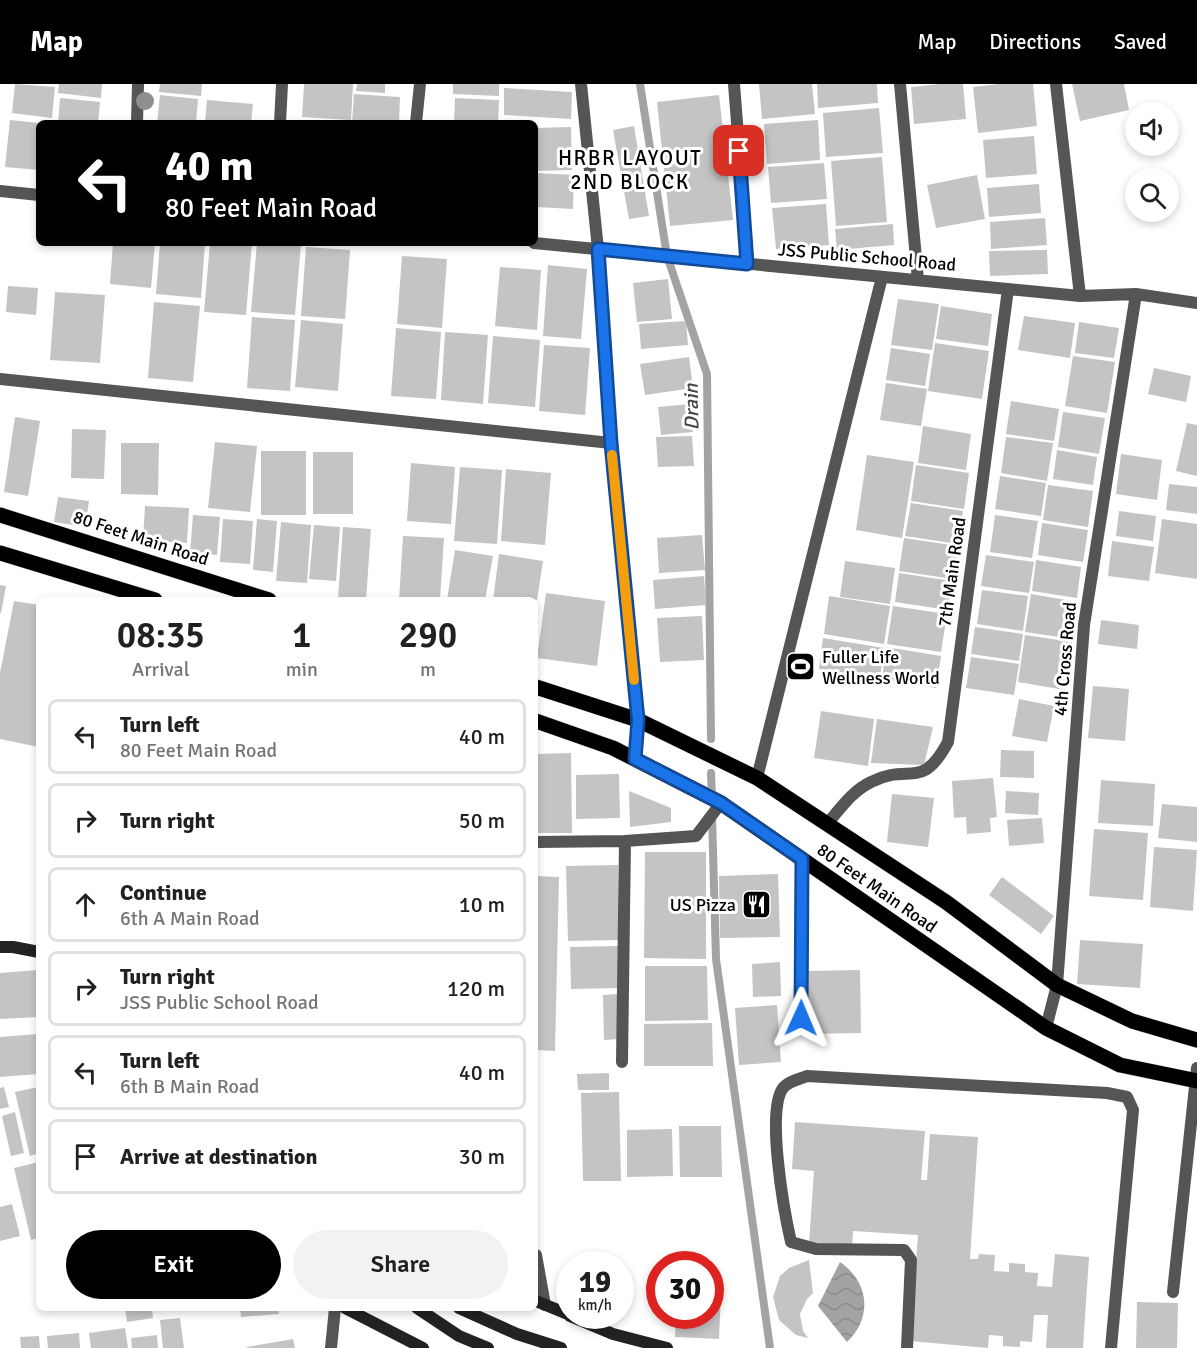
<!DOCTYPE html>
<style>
body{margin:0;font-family:Signika,sans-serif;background:#f2f2f2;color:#202124;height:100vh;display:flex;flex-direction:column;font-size:22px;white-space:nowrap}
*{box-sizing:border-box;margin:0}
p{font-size:20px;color:#757577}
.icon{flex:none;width:33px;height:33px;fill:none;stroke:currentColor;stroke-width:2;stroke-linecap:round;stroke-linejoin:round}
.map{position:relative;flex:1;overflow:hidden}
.side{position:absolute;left:36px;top:513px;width:502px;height:714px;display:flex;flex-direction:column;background:#fff;border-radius:9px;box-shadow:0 3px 9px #0003}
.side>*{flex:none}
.guide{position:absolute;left:36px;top:36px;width:502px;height:126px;border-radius:9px;box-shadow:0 3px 9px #0003;background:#000;color:#fff;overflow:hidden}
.buttons{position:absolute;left:1125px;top:18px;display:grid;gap:12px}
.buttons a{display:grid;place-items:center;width:54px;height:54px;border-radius:50%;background:#fff;box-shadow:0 3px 9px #0003;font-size:30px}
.speed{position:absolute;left:556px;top:1167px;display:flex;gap:12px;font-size:30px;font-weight:700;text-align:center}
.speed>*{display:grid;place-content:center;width:78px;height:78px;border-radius:50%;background:#fff;box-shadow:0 3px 9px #0003;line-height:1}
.speed small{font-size:15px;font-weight:400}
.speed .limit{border:9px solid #d22;background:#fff;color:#111}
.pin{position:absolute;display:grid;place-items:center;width:51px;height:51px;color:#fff;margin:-26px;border-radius:12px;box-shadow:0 3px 9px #0006}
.me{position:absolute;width:66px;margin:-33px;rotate:1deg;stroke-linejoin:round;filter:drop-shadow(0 0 4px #0008)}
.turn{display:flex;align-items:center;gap:21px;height:126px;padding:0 30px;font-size:27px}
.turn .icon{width:78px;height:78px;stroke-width:2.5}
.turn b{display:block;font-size:42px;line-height:51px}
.eta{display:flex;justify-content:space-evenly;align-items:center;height:102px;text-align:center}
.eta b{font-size:36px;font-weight:600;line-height:42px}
.action{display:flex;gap:12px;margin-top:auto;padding:12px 30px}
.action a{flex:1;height:69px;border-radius:36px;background:#000;color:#fff;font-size:24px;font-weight:600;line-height:69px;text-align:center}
.action a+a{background:#f2f2f2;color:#202124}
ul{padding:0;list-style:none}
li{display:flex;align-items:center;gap:18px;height:75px;margin:0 12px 9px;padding:0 18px;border:3px solid #e0e0e0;border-radius:9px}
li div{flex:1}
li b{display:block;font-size:22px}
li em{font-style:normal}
header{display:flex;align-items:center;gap:36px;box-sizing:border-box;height:84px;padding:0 30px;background:#000;color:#fff}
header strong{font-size:28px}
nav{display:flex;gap:33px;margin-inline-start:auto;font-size:21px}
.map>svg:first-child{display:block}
.water{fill:url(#water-waves)}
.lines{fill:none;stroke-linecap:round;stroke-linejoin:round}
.stream{stroke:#a3a3a3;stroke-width:8}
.building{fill:#c4c4c4}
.primary-casing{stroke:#dbdbdb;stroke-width:16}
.service{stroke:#555;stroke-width:12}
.minor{stroke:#555;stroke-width:12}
.secondary{stroke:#222;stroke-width:12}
.primary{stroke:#000;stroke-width:15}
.tree{fill:#8f8f8f}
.route-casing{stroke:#114b97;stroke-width:15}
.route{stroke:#1a73e8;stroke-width:10}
.slow{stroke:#f59e0b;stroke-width:10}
.labels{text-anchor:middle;stroke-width:6;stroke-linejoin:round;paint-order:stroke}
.street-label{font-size:18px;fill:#000;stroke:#fff}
.poi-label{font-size:18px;fill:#000;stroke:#fff;text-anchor:start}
.water-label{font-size:20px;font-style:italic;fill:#444;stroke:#fff}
.quarter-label{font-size:21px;letter-spacing:1.5px;fill:#000;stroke:#fff}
</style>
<header>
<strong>Map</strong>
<nav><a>Map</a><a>Directions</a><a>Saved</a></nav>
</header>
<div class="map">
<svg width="1197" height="1264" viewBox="0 0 1197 1264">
<defs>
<pattern id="water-waves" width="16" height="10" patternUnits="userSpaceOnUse" patternTransform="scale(1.5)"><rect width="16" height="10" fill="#a3a3a3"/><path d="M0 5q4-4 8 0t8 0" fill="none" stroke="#8b8b8b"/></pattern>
</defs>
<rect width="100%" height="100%" fill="#fff"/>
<path class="water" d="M840,1178C869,1198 873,1233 847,1258L818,1222Z"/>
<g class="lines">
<path class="stream" d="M640,0L667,172L707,290L711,655
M711,689L712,715
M712,731L716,875L770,1264"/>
</g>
<path class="building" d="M15,0L55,3L52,34L12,29Z
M59,0H102L101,14L58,9Z
M160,0H202L201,12L159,8Z
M304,0H353L351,36L302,33Z
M357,0H385V9L356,7Z
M453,0H499V12L453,10Z
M759,0H812L815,30L762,35Z
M817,0H877L878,19L818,24Z
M940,0H963L966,35L914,40L911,3Z
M999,0H1033L1037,42L978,49L973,3Z
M1072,0H1124L1129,26L1080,37Z
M504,4L572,8L571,35L504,31Z
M354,10L400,13L399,39H352Z
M160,11L198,15L196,39H157Z
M719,11L733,136L670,142L657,18Z
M60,14L100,18L98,39H58Z
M455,14L499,16L498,39H454Z
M207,16L253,20L251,39H205Z
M879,24L883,69L826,73L823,29Z
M10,36L39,39V86L5,83Z
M818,36L820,76L767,80L764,40Z
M634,42L649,132L629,135L613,46Z
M571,43L572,86L536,87V44Z
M1034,52L1037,90L986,94L983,56Z
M882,73L887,138L836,142L831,77Z
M824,79L827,115L771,119L768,83Z
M537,89L574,91L573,125L536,123Z
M977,91L985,135L936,144L927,101Z
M1039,100L1041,129L989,133L987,104Z
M826,120L829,161L776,165L772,124Z
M1045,134L1047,161L991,165L990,138Z
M893,140L894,161L837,166L835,145Z
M113,159H155L151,204L110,200Z
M160,159H205L201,214L156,210Z
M210,159H252L246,231L204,228Z
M257,159L301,160L295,231L251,228Z
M306,163L350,166L345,235L301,232Z
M1047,166L1048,190L990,192L989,167Z
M402,172L447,175L442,244L397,240Z
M548,181L587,185L581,255L543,252Z
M500,183L541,186L537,246L495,242Z
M668,195L672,235L637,238L633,199Z
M8,202L38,204L36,231L6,228Z
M55,208L105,211L100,279L50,276Z
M898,215L939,220L932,266L891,261Z
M154,218L200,222L193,298L148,294Z
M941,222L992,230L988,262L936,255Z
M1024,232L1075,239L1070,274L1018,266Z
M252,233L295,236L290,307L247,304Z
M301,236L343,240L338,307L295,303Z
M686,237L688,261L641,265L639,240Z
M1079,238L1119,244L1114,274L1075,269Z
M396,244L441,248L436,315L391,312Z
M445,248L488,251L483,320L441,316Z
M493,252L540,256L535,323L488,319Z
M935,259L989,267L982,315L928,307Z
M544,261L590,264L585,331L539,327Z
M891,264L930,270L925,302L886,296Z
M1073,272L1115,278L1107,329L1065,322Z
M689,273L693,304L645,311L640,280Z
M1154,284L1191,292L1186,318L1148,310Z
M886,299L927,305L921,342L880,336Z
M1011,317L1059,325L1054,357L1006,350Z
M690,320L693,348L661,351L658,323Z
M1063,328L1105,334L1099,370L1058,363Z
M15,333L40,337L28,412L4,408Z
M1187,339L1197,341V392L1176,387Z
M923,342L971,350L966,386L918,379Z
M72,345L106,346L104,395L71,394Z
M692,352L694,382L658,383L656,353Z
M1006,353L1053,359L1047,397L1001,389Z
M215,358L257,362L250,428L208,424Z
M121,359H159L158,411L121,410Z
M1057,366L1097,373L1093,401L1053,395Z
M261,367H306V431H261Z
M313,368H353V430H313Z
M1121,370L1162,376L1157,416L1116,410Z
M867,371L914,378L902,454L856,446Z
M411,379L455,383L451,440L407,437Z
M916,381L969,389L964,425L911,417Z
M460,383L502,386L497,460L454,457Z
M506,385L551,389L545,461L501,457Z
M1000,392L1046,399L1041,432L995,425Z
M1169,400L1197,403V430L1166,426Z
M1048,401L1093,407L1088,443L1043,436Z
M58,413L89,417L85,443L54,438Z
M911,419L963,427L958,460L905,452Z
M145,422L189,424L187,459L143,456Z
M1119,427L1156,432L1153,457L1116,452Z
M193,431L220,433L217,471L190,469Z
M995,431L1038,437L1032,474L990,468Z
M223,435L253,437L250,480L220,478Z
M257,435L277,437L273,488L253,486Z
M1162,435L1197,440V495L1155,489Z
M281,438L311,441L307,499L276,497Z
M1042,439L1088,446L1083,478L1038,471Z
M314,441L340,443L336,497L309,495Z
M343,443L371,445L366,516L338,515Z
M702,451L705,486L659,489L657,454Z
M403,452L444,454L440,516H399Z
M904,454L958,462L953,495L899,487Z
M1112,457L1154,463L1149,497L1108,492Z
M455,466L493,472L485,516H447Z
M499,470L543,477L537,516H493Z
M986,471L1034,478L1029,509L981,502Z
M1036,476L1081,483L1077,514L1032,507Z
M845,477L895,484L890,520L840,513Z
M899,489L952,497L948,526L895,518Z
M704,492L706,521L655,525L653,496Z
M0,501L6,502L1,529H0Z
M982,506L1028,512L1023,547L977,540Z
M546,509L605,517L597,582L537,574Z
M1031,510L1078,518L1073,555L1025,548Z
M829,512L890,522L884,560L824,550Z
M14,517L39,521V663L0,655V589Z
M893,522L947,530L941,568L887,560Z
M702,532L704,576L660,578L657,534Z
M1101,536L1139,541L1137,565L1098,560Z
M975,543L1023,550L1019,577L971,570Z
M1025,551L1072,558L1065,606L1018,598Z
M823,554L884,564L880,594L819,585Z
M886,563L941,572L936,604L882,595Z
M971,573L1019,580L1014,611L966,604Z
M1093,602L1129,605L1125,657L1088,654Z
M1019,615L1054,622L1047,658L1012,652Z
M821,627L874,635L868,682L814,674Z
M877,635L933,643L924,681L871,679Z
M1001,666L1034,667V694L1000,693Z
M571,669L572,749H536V670Z
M619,690L620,734L576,735V691Z
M993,694L997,733L990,734L991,748L967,750L966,733L954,734L952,697Z
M1101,696L1155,700L1153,742L1098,739Z
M629,707L671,724V738L630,743Z
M1006,707L1039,709L1038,731L1005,729Z
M892,710L934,714L928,763L887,758Z
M1162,720L1197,723V758L1158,754Z
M1042,734L1044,759L1009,762L1007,736Z
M1094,745L1148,749L1143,816L1089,812Z
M1154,763L1197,766L1193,827L1150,823Z
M645,768H706V875L644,874Z
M618,781L619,856L568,857L566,782Z
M778,790L780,853L720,854L719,792Z
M536,792L559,793L555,967L536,966Z
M1002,793L1054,832L1041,850L989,811Z
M1080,856L1143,860L1140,904L1077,900Z
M618,862L619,904L571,905L570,863Z
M780,878L781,912L753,913L752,880Z
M645,882H707L708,936L645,937Z
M38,886L39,933L0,935V889Z
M860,886L861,949L810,950L808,887Z
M618,910L619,955L604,956L603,911Z
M777,921L781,978L739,981L735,924Z
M712,939L713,982H644V940Z
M38,950L39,990L0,993V953Z
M609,989V1006H578L577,990Z
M4,1003L9,1023L0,1025V1004Z
M38,1003L39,1069L30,1072L15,1008Z
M619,1008L621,1097H583L581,1009Z
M15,1028L24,1069L11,1072L2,1032Z
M795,1038L925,1047L921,1096H927L930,1050L978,1053L970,1175H978L979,1170L995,1171L994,1187L1009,1188V1179L1025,1180V1188L1038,1189L1037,1202L1052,1203L1055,1170L1089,1173L1083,1264H1046L1048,1231H1034L1032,1258L1020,1257V1263L1003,1262V1252L989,1251L988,1264L910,1257L918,1151L853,1147L852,1163L809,1160L814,1087L792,1085Z
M679,1042H721L722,1093H680Z
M672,1045L673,1092L627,1093V1046Z
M39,1078V1154L31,1156L14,1084Z
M12,1120L20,1152L0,1157V1123Z
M809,1176L813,1209L807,1215L800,1230L803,1247L808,1254L796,1251L779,1236L773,1213L780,1192L789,1184Z
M711,1208H721L719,1255L675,1253L676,1232H711Z
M1137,1218L1178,1219L1177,1264H1136Z
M125,1224H152L153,1234L127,1238Z
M240,1224H278L279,1230L241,1233Z
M180,1234L184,1264H163L160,1236Z
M125,1244L128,1264H91L89,1249Z
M79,1249L80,1264H48L47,1252Z
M157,1251L158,1264H132L131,1254Z
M39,1252L40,1264H21L20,1253Z
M293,1255L295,1264H247V1263Z"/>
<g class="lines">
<defs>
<path id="primary" d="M0,431L269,516
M0,469L155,516
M536,603L638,636L757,694L946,818L1057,901L1132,937L1197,956
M536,637L613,664L721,719L1046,944L1120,981L1197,997"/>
</defs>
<use href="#primary" class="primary-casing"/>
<path class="service" d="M536,1171L545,1221"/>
<path class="minor" d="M581,0L598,165L611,359L638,636L635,675
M734,0L748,180
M900,0L918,196
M1056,0L1080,212
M137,39L138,0
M280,39L282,0
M416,39L420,0
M0,107L39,111
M534,159L1080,212L1136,210L1197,219
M0,295L611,359
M757,694L882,193
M827,740C840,725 852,707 871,698C910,678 921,708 948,658L1008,205
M536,758L625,757L696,752L721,719
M801,934L802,775
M1046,944L1057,901L1084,541L1136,210
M622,978L625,757
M1173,1208L1197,984
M331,1264L335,1224
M907,1264L911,1176L904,1166L816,1165L791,1158C785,1132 764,1019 785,1002C790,997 800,995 807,992L1107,1009L1127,1013L1133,1026L1111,1264"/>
<path class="secondary" d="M0,863H13L39,868
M536,1217L570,1231
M345,1224L423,1264
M417,1224L459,1252L488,1264
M459,1224L517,1250L561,1264
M570,1232L613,1250L667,1264"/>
<use href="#primary" class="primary"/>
</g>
<circle class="tree" cx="145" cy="17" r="9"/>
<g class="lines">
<defs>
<path id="route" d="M739,67L747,180L598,165L611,359L638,636L635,675L721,719L802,775L801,934"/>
</defs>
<use href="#route" class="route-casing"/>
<use href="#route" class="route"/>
<path class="slow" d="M612,371L634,596"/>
</g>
<defs>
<symbol id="stadium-square" viewBox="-11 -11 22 22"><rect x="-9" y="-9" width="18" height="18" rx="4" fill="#000" stroke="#fff"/><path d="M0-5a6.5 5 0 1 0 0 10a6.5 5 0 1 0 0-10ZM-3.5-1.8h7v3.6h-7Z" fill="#fff"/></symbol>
<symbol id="restaurant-square" viewBox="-11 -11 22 22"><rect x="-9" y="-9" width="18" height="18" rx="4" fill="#000" stroke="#fff"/><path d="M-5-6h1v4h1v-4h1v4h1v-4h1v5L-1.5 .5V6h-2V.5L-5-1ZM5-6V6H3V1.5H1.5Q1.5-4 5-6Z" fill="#fff"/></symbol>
</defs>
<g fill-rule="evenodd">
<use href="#stadium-square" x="784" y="566" width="33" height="33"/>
<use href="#restaurant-square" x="740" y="804" width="33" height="33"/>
</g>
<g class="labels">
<g class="street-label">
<text transform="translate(867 173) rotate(5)" y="6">JSS Public School Road</text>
<text transform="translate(141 454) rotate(18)" y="6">80 Feet Main Road</text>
<text transform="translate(952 488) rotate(-82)" y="6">7th Main Road</text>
<text transform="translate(1065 575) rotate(-85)" y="6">4th Cross Road</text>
<text transform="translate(877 804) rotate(35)" y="6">80 Feet Main Road</text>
</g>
<g class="poi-label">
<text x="822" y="579">Fuller Life<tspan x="822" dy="21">Wellness World</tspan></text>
<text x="736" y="827" text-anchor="end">US Pizza</text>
</g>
<g class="water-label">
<text transform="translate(691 323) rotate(-91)" y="7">Drain</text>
</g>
<g class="quarter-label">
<text x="630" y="81">HRBR LAYOUT<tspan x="630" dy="24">2ND BLOCK</tspan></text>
</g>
</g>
</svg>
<div class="buttons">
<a><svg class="icon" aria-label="sound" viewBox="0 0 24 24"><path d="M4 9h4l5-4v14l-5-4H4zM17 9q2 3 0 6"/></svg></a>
<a><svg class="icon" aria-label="search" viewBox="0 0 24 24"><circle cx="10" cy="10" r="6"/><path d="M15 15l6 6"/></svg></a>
</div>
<div class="speed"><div>19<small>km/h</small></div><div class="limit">30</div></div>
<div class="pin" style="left:739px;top:67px;background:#d93025"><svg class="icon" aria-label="arrive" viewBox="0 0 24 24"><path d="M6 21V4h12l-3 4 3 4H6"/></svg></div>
<svg class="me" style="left:801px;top:934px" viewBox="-20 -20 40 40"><path d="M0-17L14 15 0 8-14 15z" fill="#1a73e8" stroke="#fff" stroke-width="4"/></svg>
<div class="guide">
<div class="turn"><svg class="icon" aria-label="left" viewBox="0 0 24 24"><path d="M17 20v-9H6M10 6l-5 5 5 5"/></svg><div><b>40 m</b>80 Feet Main Road</div></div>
</div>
<section class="side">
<div class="eta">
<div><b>08:35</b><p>Arrival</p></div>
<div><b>1</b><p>min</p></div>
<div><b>290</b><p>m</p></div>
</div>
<ul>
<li><svg class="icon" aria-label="left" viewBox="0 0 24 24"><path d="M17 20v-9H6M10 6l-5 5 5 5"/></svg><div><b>Turn left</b><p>80 Feet Main Road</p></div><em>40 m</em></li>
<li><svg class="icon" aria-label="right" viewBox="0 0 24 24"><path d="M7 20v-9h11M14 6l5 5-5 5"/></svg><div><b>Turn right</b></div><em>50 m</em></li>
<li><svg class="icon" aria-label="ahead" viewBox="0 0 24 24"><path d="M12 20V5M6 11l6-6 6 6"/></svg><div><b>Continue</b><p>6th A Main Road</p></div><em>10 m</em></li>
<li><svg class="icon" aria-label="right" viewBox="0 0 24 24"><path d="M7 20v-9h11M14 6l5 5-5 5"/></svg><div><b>Turn right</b><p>JSS Public School Road</p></div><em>120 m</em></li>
<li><svg class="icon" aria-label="left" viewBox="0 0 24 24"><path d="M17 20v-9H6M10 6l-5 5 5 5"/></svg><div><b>Turn left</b><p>6th B Main Road</p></div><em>40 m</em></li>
<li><svg class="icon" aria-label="arrive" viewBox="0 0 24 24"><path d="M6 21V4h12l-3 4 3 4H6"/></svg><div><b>Arrive at destination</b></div><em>30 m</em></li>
</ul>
<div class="action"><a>Exit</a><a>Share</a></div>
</section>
</div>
